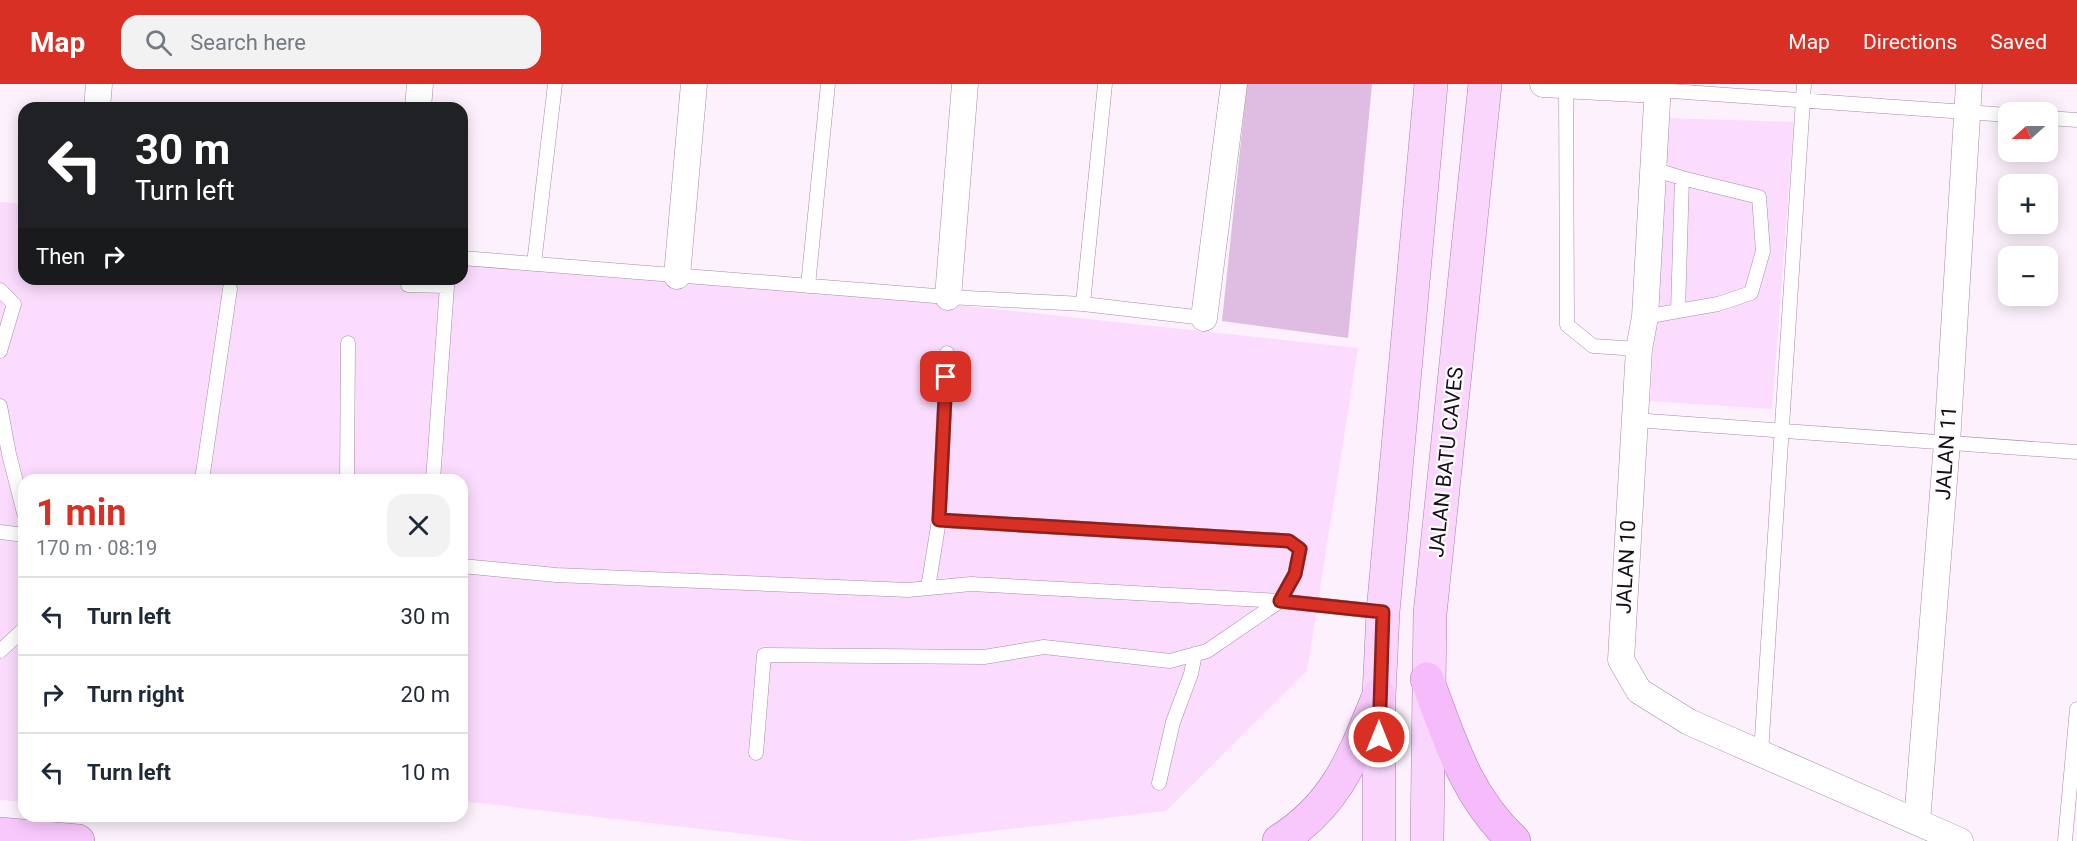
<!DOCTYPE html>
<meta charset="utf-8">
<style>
body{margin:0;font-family:Roboto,sans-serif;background:#f2f2f3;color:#1f2937;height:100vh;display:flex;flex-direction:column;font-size:22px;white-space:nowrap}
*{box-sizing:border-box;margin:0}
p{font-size:20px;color:#747a83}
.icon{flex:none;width:33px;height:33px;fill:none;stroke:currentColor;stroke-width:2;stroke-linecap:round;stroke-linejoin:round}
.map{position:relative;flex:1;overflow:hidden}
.panel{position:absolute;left:18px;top:390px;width:450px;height:348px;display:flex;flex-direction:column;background:#fff;border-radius:18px;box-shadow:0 3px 15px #0003}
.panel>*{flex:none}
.top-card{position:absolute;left:18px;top:18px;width:450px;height:183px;border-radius:18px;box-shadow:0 3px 15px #0003;background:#202124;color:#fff;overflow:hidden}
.needle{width:39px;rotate:249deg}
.tools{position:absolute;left:1998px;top:18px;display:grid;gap:12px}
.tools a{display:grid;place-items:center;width:60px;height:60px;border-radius:12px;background:#fff;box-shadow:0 3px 15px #0003;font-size:30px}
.pin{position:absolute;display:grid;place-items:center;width:51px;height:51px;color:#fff;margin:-26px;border-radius:12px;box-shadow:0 3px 9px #0006}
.me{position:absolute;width:66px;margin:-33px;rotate:0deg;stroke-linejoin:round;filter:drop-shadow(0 0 4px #0008)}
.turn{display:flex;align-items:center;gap:21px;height:126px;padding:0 18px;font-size:27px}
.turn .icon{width:78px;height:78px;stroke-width:2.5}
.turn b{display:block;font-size:42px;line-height:51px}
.then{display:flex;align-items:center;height:57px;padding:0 18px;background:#0003;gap:12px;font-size:22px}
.round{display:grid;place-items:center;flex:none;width:63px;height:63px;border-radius:18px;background:#f2f2f3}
.overview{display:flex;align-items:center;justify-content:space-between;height:102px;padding:0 18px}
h1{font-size:36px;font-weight:700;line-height:45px;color:#d93025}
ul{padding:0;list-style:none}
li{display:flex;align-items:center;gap:18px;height:78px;padding:0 18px;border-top:2px solid #e0e1e3}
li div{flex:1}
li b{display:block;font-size:22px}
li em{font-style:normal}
header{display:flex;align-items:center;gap:36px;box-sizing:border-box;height:84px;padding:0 30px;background:#d93025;color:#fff}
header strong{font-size:28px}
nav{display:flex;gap:33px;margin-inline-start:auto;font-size:21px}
.search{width:420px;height:54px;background:#f2f2f3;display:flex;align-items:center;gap:15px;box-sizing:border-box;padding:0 21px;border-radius:18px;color:#747a83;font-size:22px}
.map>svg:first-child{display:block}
.built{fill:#fcdcfe}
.green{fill:#dfbce1}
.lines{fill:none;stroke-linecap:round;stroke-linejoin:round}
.service-casing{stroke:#a58ca6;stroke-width:15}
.minor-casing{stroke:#a58ca6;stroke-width:27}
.primary-casing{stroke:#a87fac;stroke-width:34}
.trunk-casing{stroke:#a87fac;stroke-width:34}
.motorway-casing{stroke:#a87fac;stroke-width:34}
.service{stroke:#fff;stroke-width:14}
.minor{stroke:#fff;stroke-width:26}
.primary{stroke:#fad6fd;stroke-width:33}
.trunk{stroke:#f8c8fc;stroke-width:33}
.motorway{stroke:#f6bbfb;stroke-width:33}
.route-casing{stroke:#8d1f18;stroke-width:15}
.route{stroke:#d93025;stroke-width:10}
.labels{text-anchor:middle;stroke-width:4.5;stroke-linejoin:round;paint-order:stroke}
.street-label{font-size:21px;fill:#180f19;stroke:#fff}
</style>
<header>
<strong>Map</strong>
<div class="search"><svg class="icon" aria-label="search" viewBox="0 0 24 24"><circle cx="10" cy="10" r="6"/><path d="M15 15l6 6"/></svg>Search here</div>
<nav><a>Map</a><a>Directions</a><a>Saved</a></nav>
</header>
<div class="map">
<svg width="2077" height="757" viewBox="0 0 2077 757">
<rect width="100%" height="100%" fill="#fcf1fc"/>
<path class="built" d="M1665,34L1794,38L1772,325L1650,317Z
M0,118L24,120V195H462V168L1358,264L1307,587L1166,727L905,757H804L462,717V396H24V718L0,716Z"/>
<path class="green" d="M1247,0H1372L1348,254L1222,237Z"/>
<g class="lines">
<defs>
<path id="service" d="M1566,0L1567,241L1593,262L1639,265
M1657,6L2008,31
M2048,34L2077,36
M462,174L948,213L1083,220L1204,234
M534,180L555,0
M408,201L447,202L433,396
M808,202L828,0
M0,206L14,220L0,267
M1083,220L1105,0
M1678,227L1718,220L1751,209L1763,167L1759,113L1682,94
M1645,233L1678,227L1682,94L1653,85
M0,322L9,370L24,429
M1634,336L2077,368
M202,396L230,205
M347,396L348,259
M0,448L24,451
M462,482L556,491L908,506L971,500L1280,517L1383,528
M928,504L939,436L947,269
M0,567L24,545
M756,669L764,571L984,573L1044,563L1170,577L1207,567L1280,517L1295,490L1300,465L1289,457L939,436
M1761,669L1804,0
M1159,699L1173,638L1191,590L1195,570
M2065,757L2077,625"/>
<path id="minor" d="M1543,0L1657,6
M1658,0L1645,233L1639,265L1621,576L1639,607L1689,638L1960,757
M97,24L99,0
M418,24L420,0
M677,192L694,0
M948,213L965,0
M1204,234L1234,0
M1917,738L1947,359L1969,0"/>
<path id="primary" d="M1379,757V611L1383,528L1431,0
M1427,757L1430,530L1485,0"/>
<path id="trunk" d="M0,750L78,757
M1279,757C1337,721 1354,672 1379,611"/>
<path id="motorway" d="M1427,595C1450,656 1465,711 1514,757"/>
</defs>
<use href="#service" class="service-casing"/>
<use href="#minor" class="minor-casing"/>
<use href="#primary" class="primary-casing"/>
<use href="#trunk" class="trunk-casing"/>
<use href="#motorway" class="motorway-casing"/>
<use href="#service" class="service"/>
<use href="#minor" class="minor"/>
<use href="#primary" class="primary"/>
<use href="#trunk" class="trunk"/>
<use href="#motorway" class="motorway"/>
</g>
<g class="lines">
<defs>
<path id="route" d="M946,293L939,436L1289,457L1300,465L1295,490L1280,517L1383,528L1379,653"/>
</defs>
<use href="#route" class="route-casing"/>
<use href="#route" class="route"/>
</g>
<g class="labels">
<g class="street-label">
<text transform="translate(1946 369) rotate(-86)" y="7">JALAN 11</text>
<text transform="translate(1446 378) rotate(-84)" y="7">JALAN BATU CAVES</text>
<text transform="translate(1626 483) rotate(-87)" y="7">JALAN 10</text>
</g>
</g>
</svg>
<div class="tools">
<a><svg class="needle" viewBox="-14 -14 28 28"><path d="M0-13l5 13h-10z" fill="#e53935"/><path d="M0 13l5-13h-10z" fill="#747a83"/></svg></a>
<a>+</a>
<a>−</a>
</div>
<div class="pin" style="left:946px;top:293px;background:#d93025"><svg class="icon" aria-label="arrive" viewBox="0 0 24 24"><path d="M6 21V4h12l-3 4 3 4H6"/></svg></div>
<svg class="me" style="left:1379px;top:653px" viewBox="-20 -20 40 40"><circle r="17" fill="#d93025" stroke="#fff" stroke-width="3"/><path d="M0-11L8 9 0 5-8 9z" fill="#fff"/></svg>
<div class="top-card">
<div class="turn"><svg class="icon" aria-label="left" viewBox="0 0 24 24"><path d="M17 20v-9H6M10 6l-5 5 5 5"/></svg><div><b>30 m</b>Turn left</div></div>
<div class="then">Then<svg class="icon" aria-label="right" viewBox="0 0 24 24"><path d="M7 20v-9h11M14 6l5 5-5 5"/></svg></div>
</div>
<section class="panel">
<div class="overview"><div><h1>1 min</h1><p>170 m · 08:19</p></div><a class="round"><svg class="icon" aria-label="close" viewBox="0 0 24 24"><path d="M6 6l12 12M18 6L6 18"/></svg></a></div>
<ul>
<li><svg class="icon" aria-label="left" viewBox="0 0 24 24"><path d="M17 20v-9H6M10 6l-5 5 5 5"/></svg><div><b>Turn left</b></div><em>30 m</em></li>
<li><svg class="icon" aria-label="right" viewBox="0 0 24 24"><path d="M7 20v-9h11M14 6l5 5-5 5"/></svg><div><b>Turn right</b></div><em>20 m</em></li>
<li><svg class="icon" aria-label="left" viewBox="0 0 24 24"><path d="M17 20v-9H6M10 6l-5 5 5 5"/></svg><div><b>Turn left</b></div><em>10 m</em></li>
</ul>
</section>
</div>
